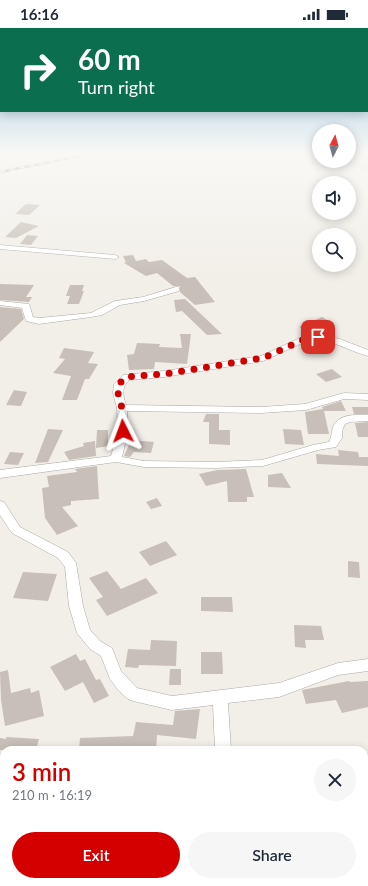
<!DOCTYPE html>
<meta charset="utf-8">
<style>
body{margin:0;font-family:Lato,sans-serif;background:#f6f6f7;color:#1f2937;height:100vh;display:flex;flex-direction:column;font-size:15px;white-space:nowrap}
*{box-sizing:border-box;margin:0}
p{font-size:13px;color:#747a83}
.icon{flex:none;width:22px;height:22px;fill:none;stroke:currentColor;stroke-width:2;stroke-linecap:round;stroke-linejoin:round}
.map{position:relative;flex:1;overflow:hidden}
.panel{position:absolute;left:0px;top:718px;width:368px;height:140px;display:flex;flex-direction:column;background:#fff;border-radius:12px 12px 0 0;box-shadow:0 2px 10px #0003}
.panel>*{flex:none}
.banner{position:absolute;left:0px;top:0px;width:368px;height:84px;box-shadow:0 2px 10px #0003;background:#0b6e4f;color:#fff;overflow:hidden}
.needle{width:26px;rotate:6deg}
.fabs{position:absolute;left:312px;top:96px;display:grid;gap:8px}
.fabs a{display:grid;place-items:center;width:44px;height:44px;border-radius:50%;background:#fff;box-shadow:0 2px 10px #0003;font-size:20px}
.pin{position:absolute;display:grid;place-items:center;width:34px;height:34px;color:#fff;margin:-17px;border-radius:8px;box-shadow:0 2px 6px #0006}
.me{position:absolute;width:44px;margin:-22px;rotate:357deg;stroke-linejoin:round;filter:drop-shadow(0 0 3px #0008)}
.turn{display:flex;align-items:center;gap:14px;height:84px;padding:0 12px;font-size:18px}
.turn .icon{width:52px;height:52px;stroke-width:2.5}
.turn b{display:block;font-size:28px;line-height:34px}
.round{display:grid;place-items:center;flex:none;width:42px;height:42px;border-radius:21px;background:#f6f6f7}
.head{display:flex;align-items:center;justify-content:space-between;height:68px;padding:0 12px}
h1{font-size:24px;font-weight:600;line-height:30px;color:#d40000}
.button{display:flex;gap:8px;margin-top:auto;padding:8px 12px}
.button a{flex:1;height:46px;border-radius:24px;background:#d40000;color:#fff;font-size:16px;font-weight:600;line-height:46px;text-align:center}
.button a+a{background:#f6f6f7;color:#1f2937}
.status{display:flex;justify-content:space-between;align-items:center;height:28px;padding:0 20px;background:#fff;direction:ltr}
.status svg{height:11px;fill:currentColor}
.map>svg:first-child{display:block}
.residential{fill:#e0dfdf}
.building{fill:#c7bfb8}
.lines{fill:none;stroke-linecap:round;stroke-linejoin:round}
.minor-casing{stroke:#a9a9a9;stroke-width:1}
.minor{fill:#fff;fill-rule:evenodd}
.rail-casing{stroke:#707070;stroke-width:2.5}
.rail{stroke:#fff;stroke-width:1.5;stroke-dasharray:5;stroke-linecap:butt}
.route{stroke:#d40000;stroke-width:7;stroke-dasharray:0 12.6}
</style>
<div class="status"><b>16:16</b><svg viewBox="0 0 49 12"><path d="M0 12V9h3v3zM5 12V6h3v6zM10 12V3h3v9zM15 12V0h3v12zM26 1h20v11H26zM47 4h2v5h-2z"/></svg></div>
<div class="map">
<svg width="368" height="858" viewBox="0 0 368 858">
<rect width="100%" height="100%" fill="#f2efe9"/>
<path class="residential" d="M349,127H368V143L335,133H349Z"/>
<path class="building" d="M26,176L40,177L29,187L15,186Z
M21,194L39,198L16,210L5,209Z
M27,207L38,208L31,217L20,216Z
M133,227L136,233L146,231L149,234L162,232L187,250L195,249L215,274L195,277L180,264V258H173L157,245L146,248L124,235L126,234L123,228Z
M0,256L34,257L26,269H32L29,274L0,272Z
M70,257H84L82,263H84L79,276H67L70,268H66Z
M185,271L222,306L207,307L182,283L176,284L174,272Z
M0,279L21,281L24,291L0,314Z
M322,289L332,295L311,305L299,299Z
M180,306H191L187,336L155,334L154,341L129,342L127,327L134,326L137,315L160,316L159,319L182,320Z
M64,320L94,324L88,335L98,336L89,351H85L77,372H62L71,348L53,345L65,331L59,330Z
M332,341L342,349L326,354L316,346Z
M14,362L27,364L21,378L6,377Z
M341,373L346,383H324L329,406H308L305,384L323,381L322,379Z
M352,379H368V386H354Z
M206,386H219V402H230V417L209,416V394H203Z
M368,394V409H358L355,395Z
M48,401L63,402L48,434L35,435Z
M283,401L301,402L304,417L285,416Z
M97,402H108V418L96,420Z
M131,412L154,414L151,425L134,424L130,429L124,428Z
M95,413L96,428L69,432L64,424L84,418L83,415Z
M338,422L358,424L359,429H368V438L317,436L316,426L339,428Z
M10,424L24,425L18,437L4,436Z
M97,438L99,471L71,473V477L62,479L78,498L57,507L45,490L42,460L49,459L47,448L77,444L75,441Z
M246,441L254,469H247V474H228L227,453L206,458L199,446L217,442Z
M282,445L291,460L268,459V447Z
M157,470L162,478L151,481L146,474Z
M166,513L177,527L150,538L139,524Z
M348,533L359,534L360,550L348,549Z
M107,543L121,561L146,550L158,565L107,588L96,572L103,569L89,550Z
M23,544L57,546L48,573L13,570Z
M201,569H232L233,584L201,583Z
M294,597L321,598L324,612H305L306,620L295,619Z
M151,612L177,613L176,638L139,637L138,640L125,639L128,621L150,622Z
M201,624H222L223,646H201Z
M76,626L80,633L85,631L96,652L100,651L109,668L94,675L83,654L65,663L50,639Z
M170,641H181V657H169Z
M8,642L11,665L30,660L31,665L39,662L44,688L5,698L1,672L0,644Z
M349,653L350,654L368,653V679L342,685L336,672L306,676L302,662Z
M200,681L196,711L157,707L156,722H79L80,710L133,708L136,694L173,697L175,683Z
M6,709L39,711L36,722H0V710L6,711Z"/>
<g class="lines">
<defs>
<path id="minor" d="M0,217L115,227L119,229L115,231L0,221Z
M176,259H179V263L144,273L120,277L102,287L91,289L39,296L26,293L22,280L0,277V273L29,276L33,289L39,290L91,285L115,273L143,269Z
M317,306L340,311L368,322V328C348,323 331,310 309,312L263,333L164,349L129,352C121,360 123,367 126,377L261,379L305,376L344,365L368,366V372L344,371L306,382L261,385L127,383L128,403L122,429L144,433L216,434L262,432L313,417L329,414C332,409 331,405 333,399C339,385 356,387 368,387V393L350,394L345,396L342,403V410L336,419L318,422L263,438L216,440L144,439L116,434L0,450V442L111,428L118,403L117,380L113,365L114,356L123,347L164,343L261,328L304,308Z
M0,473L4,474L20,499L68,524L76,535L83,578L90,602L100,613L112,620L121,643L137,660L172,668L279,655L338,635L368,631V643L338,647L279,669L228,675L231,722H215L213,677L172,682L133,673L128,671L119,663L110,651L101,628L90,621L77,605L69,578L65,539L58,530L12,505L0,487Z
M199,854H219L218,858H198Z"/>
</defs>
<use href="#minor" class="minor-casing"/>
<use href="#minor" class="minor"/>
<defs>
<path id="rail" d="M0,144L84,127"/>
</defs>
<use href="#rail" class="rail-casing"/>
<use href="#rail" class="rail"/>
</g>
<linearGradient id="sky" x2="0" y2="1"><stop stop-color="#8fc0e4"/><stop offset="0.51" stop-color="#f9f8f5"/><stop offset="1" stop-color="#f9f8f5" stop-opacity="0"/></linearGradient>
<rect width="368" height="247" fill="url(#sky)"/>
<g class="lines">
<path class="route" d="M123,403L122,380L118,365L119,356L126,349L164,346L263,330L307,310L318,309"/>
</g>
</svg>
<div class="fabs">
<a><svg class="needle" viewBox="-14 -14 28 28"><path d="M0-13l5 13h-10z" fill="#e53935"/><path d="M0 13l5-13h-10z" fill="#747a83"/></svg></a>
<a><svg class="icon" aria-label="sound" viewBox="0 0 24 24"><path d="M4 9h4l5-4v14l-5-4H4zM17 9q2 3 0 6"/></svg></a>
<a><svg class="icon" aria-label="search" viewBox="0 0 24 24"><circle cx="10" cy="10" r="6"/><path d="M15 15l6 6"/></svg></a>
</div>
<div class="pin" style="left:318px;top:309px;background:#d93025"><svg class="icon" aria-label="arrive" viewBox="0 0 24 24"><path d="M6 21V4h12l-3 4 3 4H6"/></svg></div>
<svg class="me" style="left:123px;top:403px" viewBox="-20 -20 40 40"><path d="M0-17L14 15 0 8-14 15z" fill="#d40000" stroke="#fff" stroke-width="4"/></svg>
<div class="banner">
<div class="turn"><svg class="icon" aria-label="right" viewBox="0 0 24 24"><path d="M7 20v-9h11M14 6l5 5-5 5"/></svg><div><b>60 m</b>Turn right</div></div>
</div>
<section class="panel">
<div class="head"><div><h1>3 min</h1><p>210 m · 16:19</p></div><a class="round"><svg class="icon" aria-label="close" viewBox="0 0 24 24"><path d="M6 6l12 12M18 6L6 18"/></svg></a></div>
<div class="button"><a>Exit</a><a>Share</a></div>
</section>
</div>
